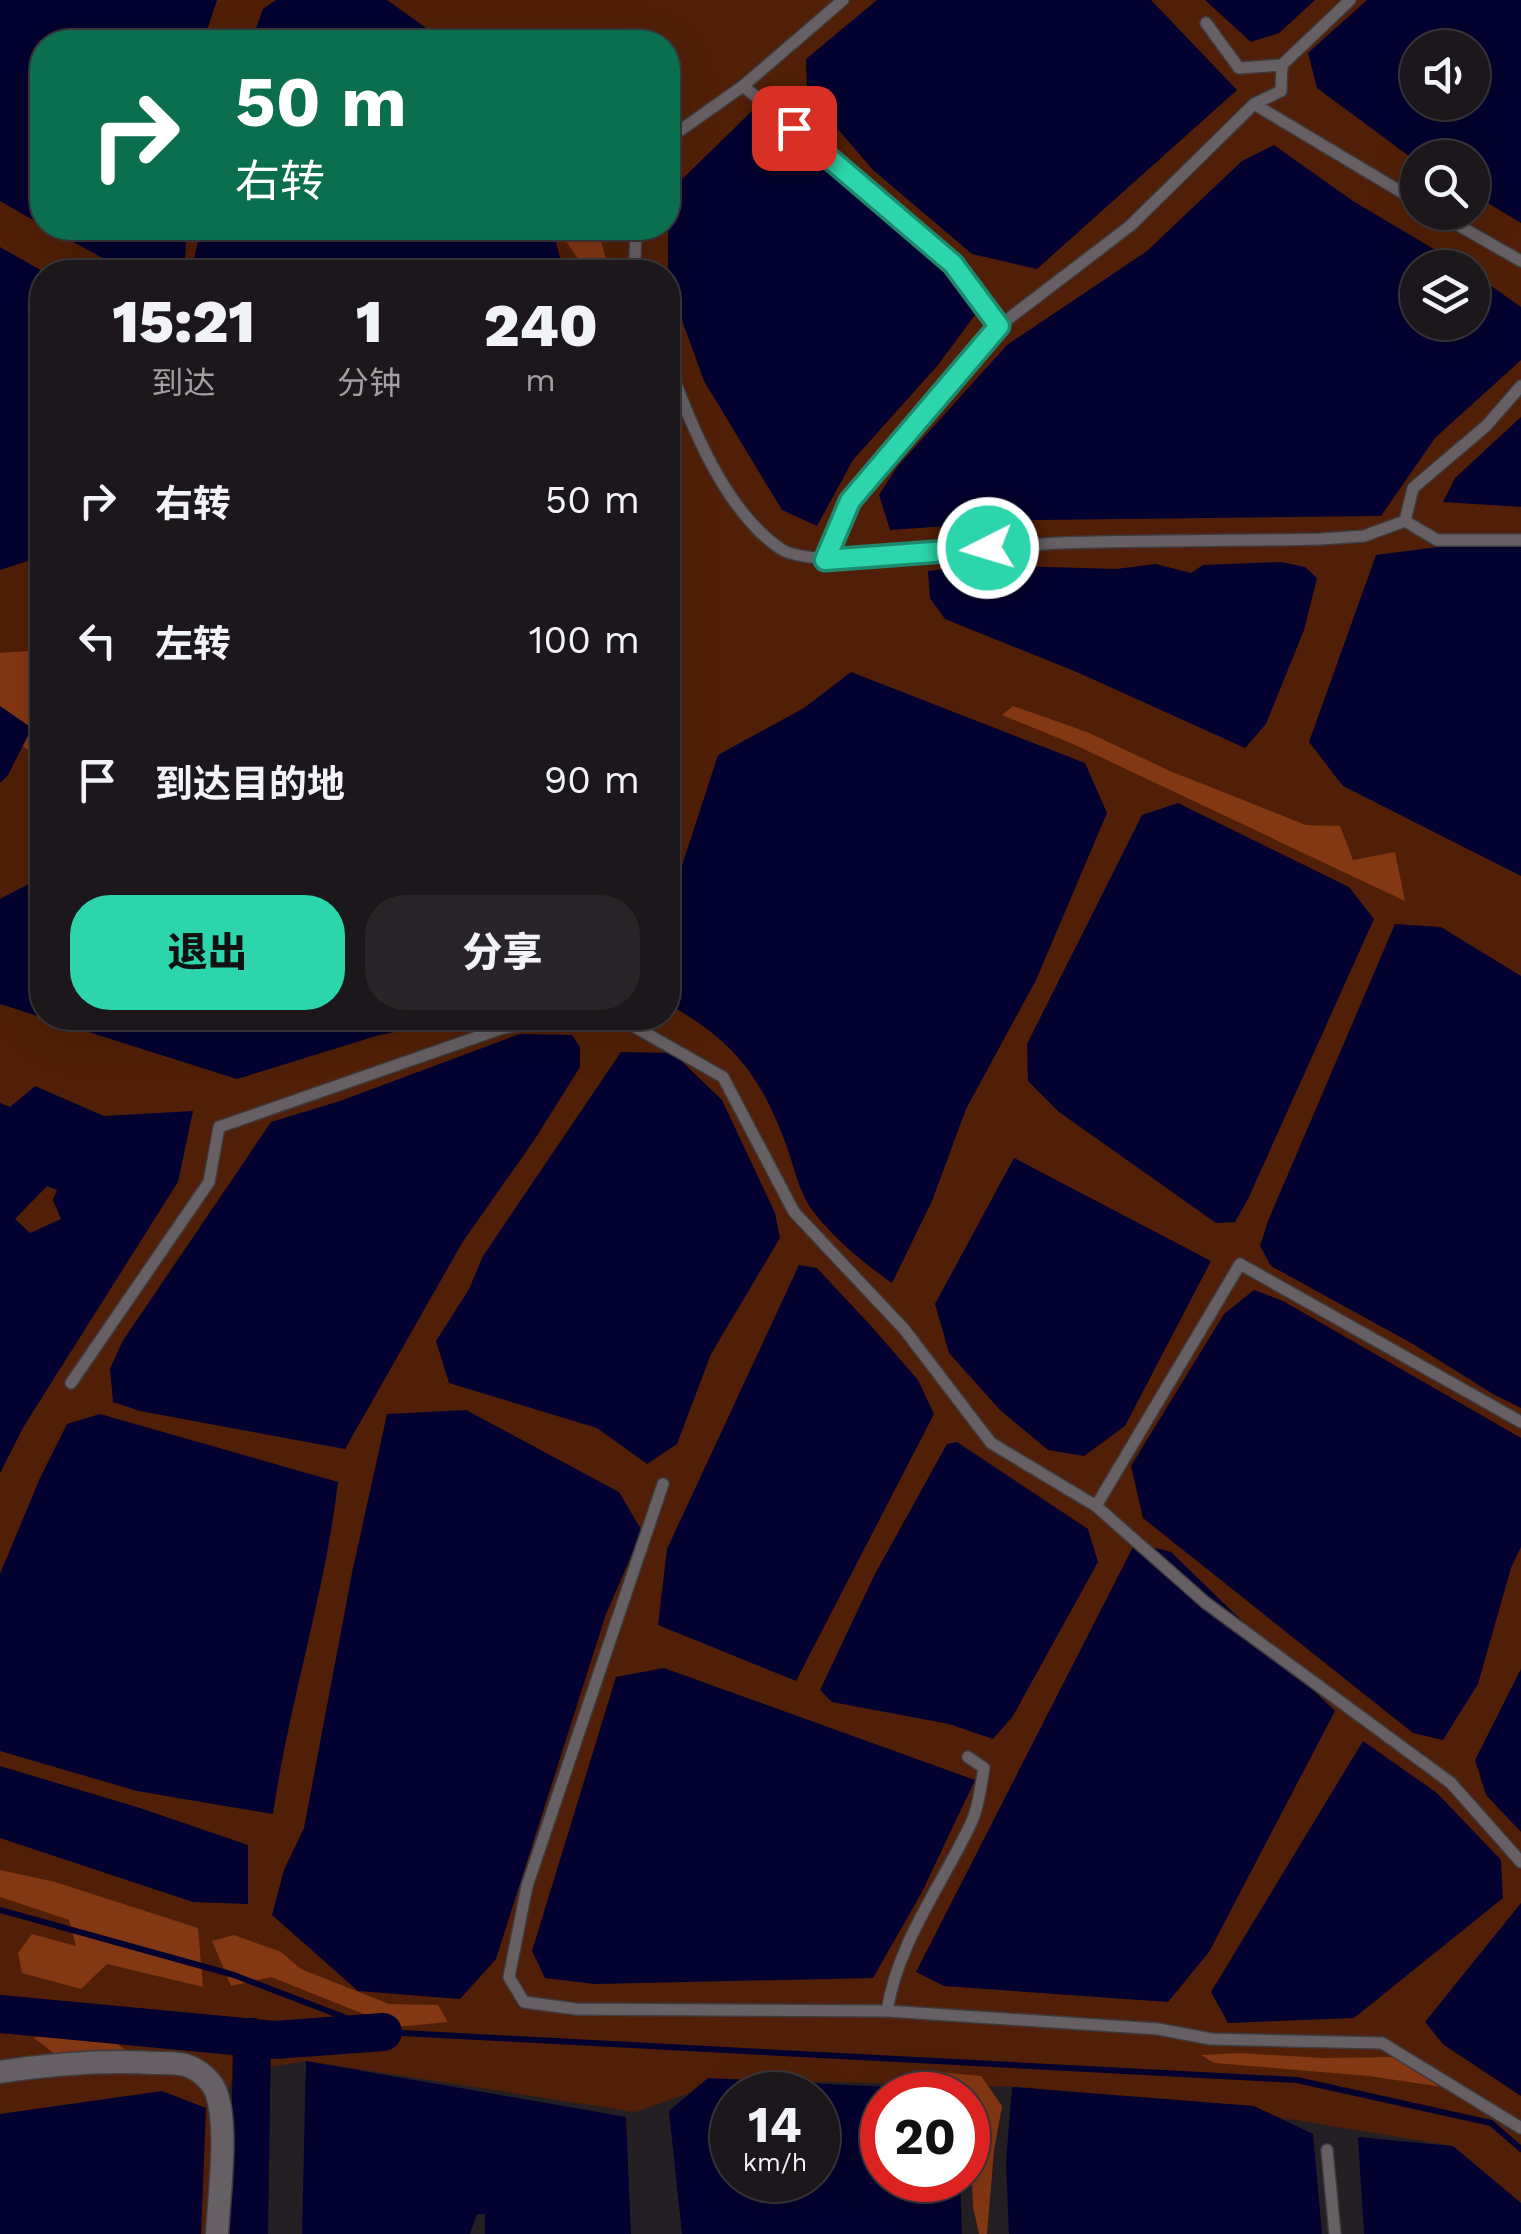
<!DOCTYPE html>
<html lang="zh">
<meta charset="utf-8">
<style>
body{margin:0;font-family:"Work Sans","Noto Sans SC",sans-serif;background:#282427;color:#f1f3f6;height:100vh;display:flex;flex-direction:column;font-size:38px;white-space:nowrap}
*{box-sizing:border-box;margin:0}
p{font-size:32px;color:#a09fa2}
.icon{flex:none;width:55px;height:55px;fill:none;stroke:currentColor;stroke-width:2;stroke-linecap:round;stroke-linejoin:round}
.map{position:relative;flex:1;overflow:hidden}
.sheet{position:absolute;left:30px;top:260px;width:650px;height:770px;display:flex;flex-direction:column;background:#1b171a;border-radius:40px;box-shadow:0 10px 40px #0002,0 0 0 2px #393639}
.sheet>*{flex:none}
.guide{position:absolute;left:30px;top:30px;width:650px;height:210px;border-radius:40px;box-shadow:0 10px 40px #0002,0 0 0 2px #393639;background:#0b6e4f;color:#fff;overflow:hidden}
.tools{position:absolute;left:1400px;top:30px;display:grid;gap:20px}
.tools a{display:grid;place-items:center;width:90px;height:90px;border-radius:50%;background:#1b171a;box-shadow:0 10px 40px #0002,0 0 0 2px #393639;font-size:50px}
.speed{position:absolute;left:710px;top:2072px;display:flex;gap:20px;font-size:50px;font-weight:700;text-align:center}
.speed>*{display:grid;place-content:center;width:130px;height:130px;border-radius:50%;background:#1b171a;box-shadow:0 10px 40px #0002,0 0 0 2px #393639;line-height:1}
.speed small{font-size:25px;font-weight:400}
.speed .limit{border:15px solid #d22;background:#fff;color:#111}
.pin{position:absolute;display:grid;place-items:center;width:85px;height:85px;color:#fff;margin:-42px;border-radius:20px;box-shadow:0 5px 15px #0006}
.me{position:absolute;width:110px;margin:-55px;rotate:265deg;stroke-linejoin:round;filter:drop-shadow(0 0 8px #0008)}
.turn{display:flex;align-items:center;gap:35px;height:210px;padding:0 40px;font-size:45px}
.turn .icon{width:130px;height:130px;stroke-width:2.5}
.turn b{display:block;font-size:70px;line-height:85px}
.eta{display:flex;justify-content:space-evenly;align-items:center;height:170px;text-align:center}
.eta b{font-size:60px;font-weight:800;line-height:70px}
.action{display:flex;gap:20px;margin-top:auto;padding:20px 40px}
.action a{flex:1;height:115px;border-radius:40px;background:#2cd5ab;color:#111;font-size:40px;font-weight:800;line-height:115px;text-align:center}
.action a+a{background:#282427;color:#f1f3f6}
ul{padding:0;list-style:none}
li{display:flex;align-items:center;gap:30px;height:140px;padding:0 40px}
li div{flex:1}
li b{display:block;font-size:38px}
li em{font-style:normal}
.map>svg:first-child{display:block}
.green{fill:#511f07;fill-rule:evenodd}
.forest{fill:#833713}
.water{fill:#03012f;fill-rule:evenodd}
.lines{fill:none;stroke-linecap:round;stroke-linejoin:round}
.stream{stroke:#03012f;stroke-width:6}
.river{stroke:#03012f;stroke-width:38}
.lane-casing{stroke:#3e3a3d;stroke-width:14}
.street-casing{stroke:#3e3a3d;stroke-width:25}
.lane{stroke:#666064;stroke-width:11}
.street{stroke:#666064;stroke-width:22}
.route-casing{stroke:#1d8a6f;stroke-width:25}
.route{stroke:#2cd5ab;stroke-width:18}
</style>
<div class="map">
<svg width="1521" height="2234" viewBox="0 0 1521 2234">
<rect width="100%" height="100%" fill="#241f22"/>
<path class="green" d="M0,0H1521V2203L1453,2146L1277,2117L1023,2087L718,2079L690,2093L635,2112L306,2061L235,2073L220,2113L221,2234H0ZM42,42H668V228H42ZM1418,48H1472V102H1418ZM1418,158H1472V212H1418ZM1418,268H1472V322H1418ZM42,272H668V1018H42Z"/>
<path class="forest" d="M557,228H598L609,272H587Z
M42,650V760L0,730V653Z
M1013,706L1087,732L1170,771L1306,825L1340,826L1353,860L1395,852L1405,901L1073,744L1002,715Z
M0,1870L55,1882L198,1928L203,1987L107,1964L81,1989L22,1973L18,1953L32,1934L76,1946L69,1920L0,1897Z
M234,1935L281,1952L301,1969L389,2004L438,2005L448,2022L396,2027L271,1977L231,1986L212,1941Z
M56,2030L105,2035L126,2050L56,2055L34,2038Z
M1240,2053L1322,2058L1395,2057L1442,2087L1369,2076L1214,2063L1201,2055Z
M940,2072L981,2076L1002,2106L994,2151L987,2234H979L973,2207L968,2095Z"/>
<path class="water" d="M0,0H217L203,42H42V225L0,201Z
M276,0H387L446,42H251L263,9Z
M877,0H1151L1237,90L1037,269L972,254L873,170L807,93L806,59Z
M1205,0H1315L1279,33L1251,42Z
M1367,0H1521V223L1473,194L1472,158H1418L1417,162L1317,88L1308,53ZM1418,48H1472V102H1418Z
M755,108L953,280L975,315L938,365L853,460L817,526L782,510L704,381L668,281V193Z
M1274,145L1353,201L1464,267L1418,268V322H1472L1473,273L1521,307V360L1435,438L1381,516L1036,520L890,530L879,495L897,467L1007,345L1147,251L1242,161Z
M48,228H187L185,258L163,272H128Z
M201,228H552L564,272H191Z
M0,247L44,272L42,552L40,557L0,570Z
M1521,417V507L1443,502L1455,478Z
M1476,542L1521,547V876L1343,786L1309,742L1376,555Z
M1281,562L1305,567L1317,578L1304,630L1266,724L1245,748L1079,673L945,619L930,598L928,571L981,565L1116,569L1156,564L1191,573L1203,565Z
M851,672L1085,763L1107,813L1036,980L966,1109L932,1201L892,1283C866,1265 832,1237 813,1211C800,1195 794,1167 787,1147C761,1076 734,1041 668,1004V909L718,755L804,708Z
M0,706L32,728L8,775L0,783Z
M1178,803L1349,887L1374,919L1248,1199L1235,1222L1216,1223L1059,1112L1028,1081L1027,1044L1142,815Z
M42,877V1018H459L376,1036L237,1079L0,1004V899Z
M1395,924L1441,927L1521,976V1408L1493,1394L1413,1344L1271,1266L1260,1246L1268,1221Z
M520,1034L572,1035L580,1047V1067L535,1139L462,1243L345,1449L140,1411L113,1402L110,1369L122,1342L271,1122L340,1101Z
M621,1052L673,1053L722,1100L775,1213L780,1238L711,1354L677,1444L647,1464L597,1428L449,1383L436,1341L469,1289L483,1256Z
M35,1086L104,1116L193,1111L178,1182L24,1426L0,1473V1103L10,1107ZM47,1186L57,1190L53,1200L61,1219L30,1233L15,1219Z
M1014,1158L1211,1261L1125,1426L1084,1456L1048,1450L1000,1410L949,1353L935,1304Z
M799,1265L817,1268L871,1326L918,1380L934,1414L796,1681L658,1625L667,1549Z
M1254,1290L1283,1301L1521,1438V1547L1511,1568L1478,1684L1443,1740L1413,1733L1143,1518L1131,1466L1224,1314Z
M466,1410L619,1492L642,1531L606,1614L496,1959L460,1999L358,1991L272,1915L284,1870L304,1828L352,1573L387,1414Z
M100,1414L338,1482C325,1594 289,1702 273,1814L137,1791L0,1751V1574L40,1478L67,1424Z
M957,1442L1088,1529L1098,1562L1013,1716L993,1739L949,1724L832,1702L820,1690L875,1574L947,1444Z
M1135,1543L1171,1552L1335,1711L1209,1952L1168,2002L944,1986L916,1972Z
M664,1668L975,1780L922,1892L873,1978L595,1984L545,1978L532,1951L616,1677Z
M1521,1669V1832L1486,1795L1475,1760Z
M1363,1741L1437,1793L1501,1860L1503,1898L1354,2018L1228,2023L1211,1992Z
M0,1766L140,1808L248,1845V1904L193,1902L0,1838Z
M1521,1903V2096L1444,2045L1425,2022Z
M306,2061L626,2117L631,2234H485V2214H477L470,2234H302Z
M708,2078L928,2089L933,2095H882V2180H960L962,2234H682L669,2111ZM732,2095H818V2180H732Z
M1012,2087L1254,2106L1313,2134L1322,2234H1009L1006,2163Z
M162,2091L206,2108L201,2234H0V2114Z
M1358,2137L1453,2146L1521,2203V2234H1364Z"/>
<g class="lines">
<path class="stream" d="M0,1910L234,1975L383,2032L1297,2080L1491,2123L1521,2149"/>
<path class="river" d="M0,2014L275,2040L383,2032
M249,2234L252,2037"/>
<defs>
<path id="lane" d="M1206,23L1239,68L1282,65
M743,86L843,0
M1254,104L1281,91L1282,65L1350,0
M668,139L743,86L870,190L953,264L999,326
M1435,212L1521,261
M636,228L635,258L639,272
M668,363C690,423 725,512 781,549C818,574 1007,544 1061,543C1148,540 1234,541 1321,539L1364,536L1405,521
M1521,386L1486,426L1413,488L1405,521L1437,540H1521
M825,560L849,501L999,326L1130,226L1254,104L1418,202
M619,1018L723,1077L794,1212L904,1329L991,1443L1096,1506L1240,1264L1521,1422
M71,1383L209,1182L219,1127L503,1028L559,1018
M663,1484L527,1886L509,1977L524,2002L576,2009L887,2011L1158,2029L1211,2039L1382,2043L1521,2128
M1096,1506L1206,1603L1451,1783L1521,1862
M887,2011C898,1941 943,1884 972,1821C979,1805 981,1785 984,1768L968,1757
M1327,2150L1335,2234"/>
<path id="street" d="M0,2072C52,2064 102,2060 154,2063C164,2063 176,2062 185,2065C199,2069 213,2081 217,2095C228,2129 219,2197 217,2234"/>
</defs>
<use href="#lane" class="lane-casing"/>
<use href="#street" class="street-casing"/>
<use href="#lane" class="lane"/>
<use href="#street" class="street"/>
</g>
<g class="lines">
<defs>
<path id="route" d="M794,128L953,264L999,326L850,501L825,560L988,548"/>
</defs>
<use href="#route" class="route-casing"/>
<use href="#route" class="route"/>
</g>
</svg>
<div class="tools">
<a><svg class="icon" aria-label="sound" viewBox="0 0 24 24"><path d="M4 9h4l5-4v14l-5-4H4zM17 9q2 3 0 6"/></svg></a>
<a><svg class="icon" aria-label="search" viewBox="0 0 24 24"><circle cx="10" cy="10" r="6"/><path d="M15 15l6 6"/></svg></a>
<a><svg class="icon" aria-label="layers" viewBox="0 0 24 24"><path d="M12 4l9 5-9 5-9-5zM3 14l9 5 9-5"/></svg></a>
</div>
<div class="speed"><div>14<small>km/h</small></div><div class="limit">20</div></div>
<div class="pin" style="left:794px;top:128px;background:#d93025"><svg class="icon" aria-label="arrive" viewBox="0 0 24 24"><path d="M6 21V4h12l-3 4 3 4H6"/></svg></div>
<svg class="me" style="left:988px;top:548px" viewBox="-20 -20 40 40"><circle r="17" fill="#2cd5ab" stroke="#fff" stroke-width="3"/><path d="M0-11L8 9 0 5-8 9z" fill="#fff"/></svg>
<div class="guide">
<div class="turn"><svg class="icon" aria-label="right" viewBox="0 0 24 24"><path d="M7 20v-9h11M14 6l5 5-5 5"/></svg><div><b>50 m</b>右转</div></div>
</div>
<section class="sheet">
<div class="eta">
<div><b>15:21</b><p>到达</p></div>
<div><b>1</b><p>分钟</p></div>
<div><b>240</b><p>m</p></div>
</div>
<ul>
<li><svg class="icon" aria-label="right" viewBox="0 0 24 24"><path d="M7 20v-9h11M14 6l5 5-5 5"/></svg><div><b>右转</b></div><em>50 m</em></li>
<li><svg class="icon" aria-label="left" viewBox="0 0 24 24"><path d="M17 20v-9H6M10 6l-5 5 5 5"/></svg><div><b>左转</b></div><em>100 m</em></li>
<li><svg class="icon" aria-label="arrive" viewBox="0 0 24 24"><path d="M6 21V4h12l-3 4 3 4H6"/></svg><div><b>到达目的地</b></div><em>90 m</em></li>
</ul>
<div class="action"><a>退出</a><a>分享</a></div>
</section>
</div>
